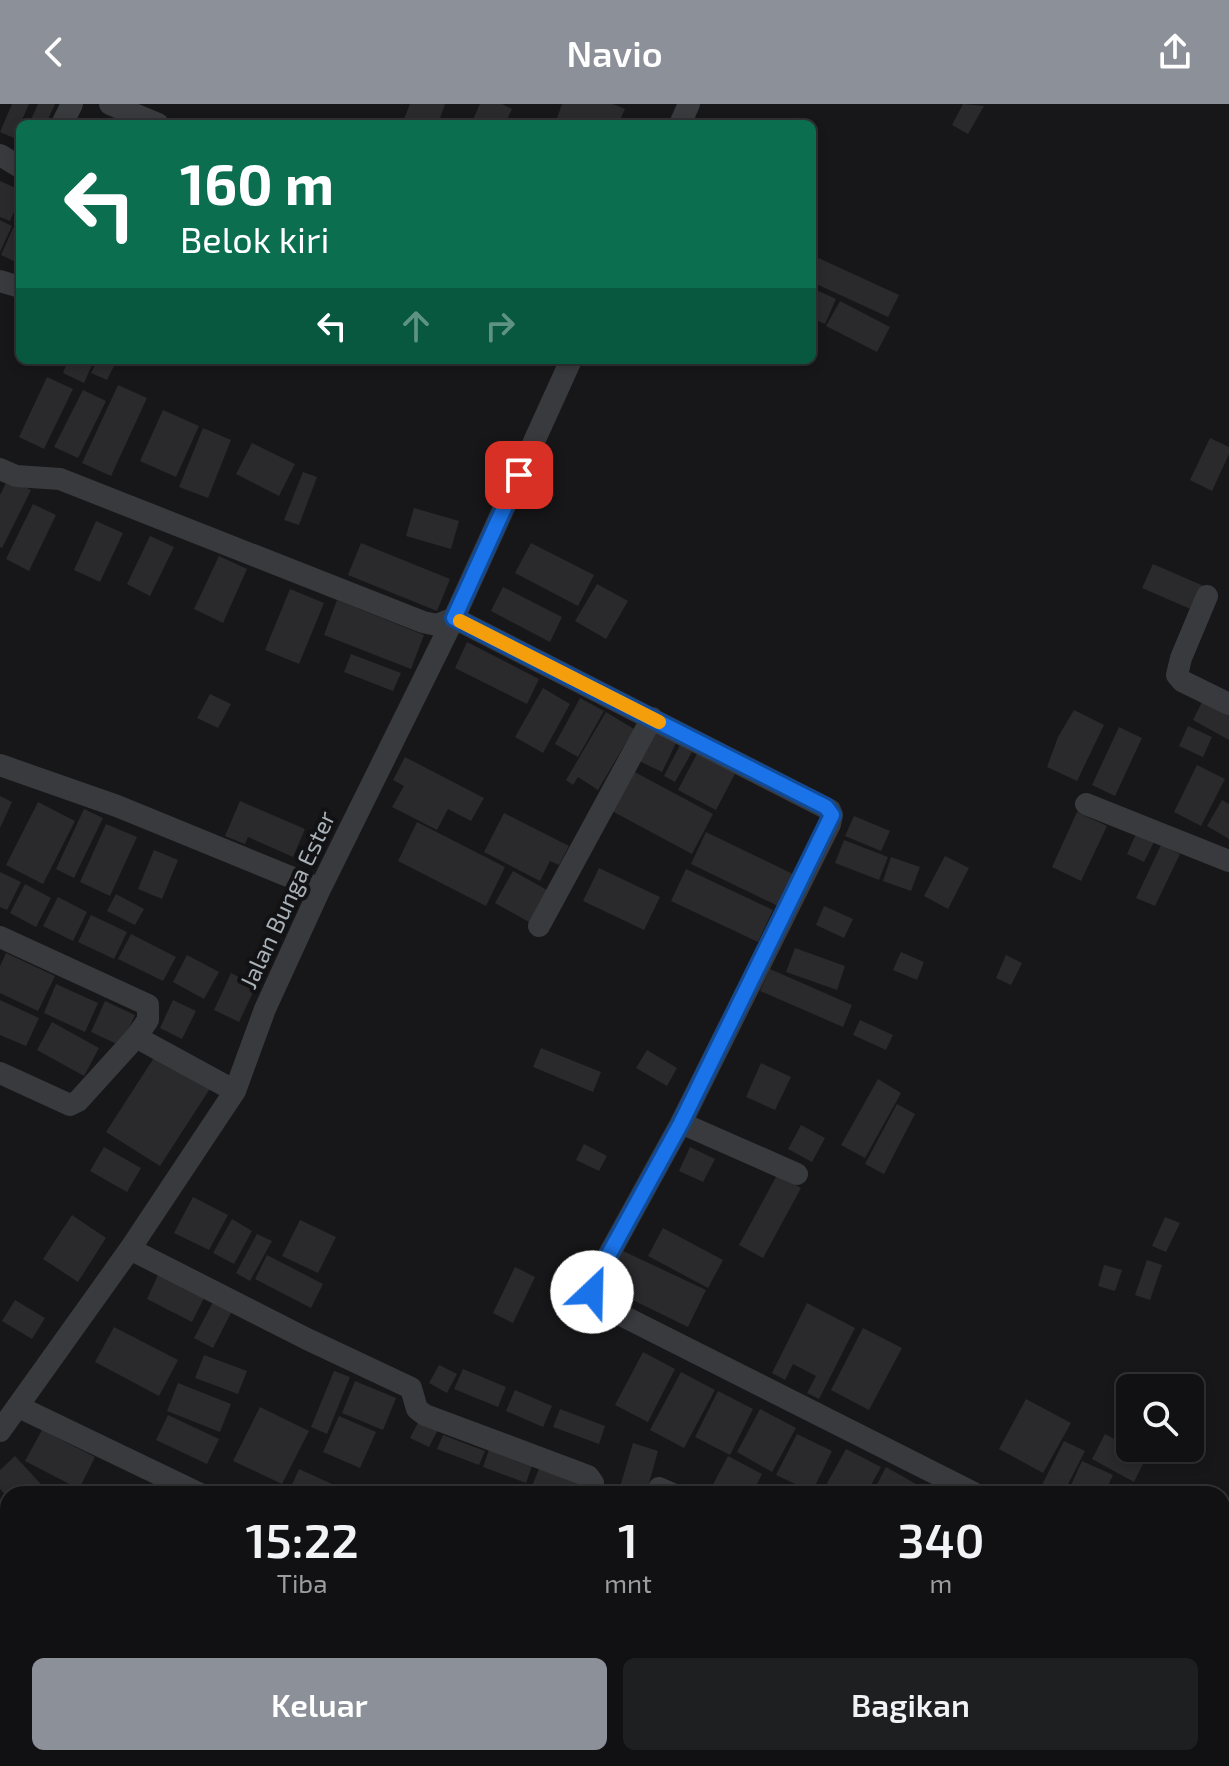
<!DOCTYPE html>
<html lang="id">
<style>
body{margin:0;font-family:"Exo 2",sans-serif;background:#1e1f21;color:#f1f3f6;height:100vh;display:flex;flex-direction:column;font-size:30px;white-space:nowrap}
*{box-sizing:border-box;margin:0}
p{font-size:26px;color:#9c9da0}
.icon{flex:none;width:44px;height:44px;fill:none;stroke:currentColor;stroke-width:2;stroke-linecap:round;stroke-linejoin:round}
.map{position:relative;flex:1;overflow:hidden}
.sheet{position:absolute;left:0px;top:1382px;width:1230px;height:280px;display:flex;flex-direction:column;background:#111113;border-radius:24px 24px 0 0;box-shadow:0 4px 12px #0003,0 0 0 2px #303133}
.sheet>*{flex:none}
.hud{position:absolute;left:16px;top:16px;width:800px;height:244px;border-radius:12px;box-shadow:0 4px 12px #0003,0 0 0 2px #303133;background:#0b6e4f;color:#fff;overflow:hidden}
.tools{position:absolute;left:1116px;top:1270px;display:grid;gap:16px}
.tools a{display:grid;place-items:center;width:88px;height:88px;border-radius:12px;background:#111113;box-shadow:0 4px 12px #0003,0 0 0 2px #303133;font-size:40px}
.pin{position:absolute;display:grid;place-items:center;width:68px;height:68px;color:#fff;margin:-34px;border-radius:16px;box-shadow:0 4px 12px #0006}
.me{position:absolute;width:88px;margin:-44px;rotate:24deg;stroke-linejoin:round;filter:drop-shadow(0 0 6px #0008)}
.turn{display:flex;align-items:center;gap:28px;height:168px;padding:0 32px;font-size:36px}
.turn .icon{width:104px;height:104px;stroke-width:2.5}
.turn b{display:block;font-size:56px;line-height:68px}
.lanes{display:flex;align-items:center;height:76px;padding:0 32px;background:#0003;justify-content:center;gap:40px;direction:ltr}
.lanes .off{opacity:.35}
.eta{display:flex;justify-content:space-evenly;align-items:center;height:136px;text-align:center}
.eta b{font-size:48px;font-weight:600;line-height:56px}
.cta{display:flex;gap:16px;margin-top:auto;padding:16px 32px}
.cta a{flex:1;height:92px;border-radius:12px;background:#8c9099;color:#fff;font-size:32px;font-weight:600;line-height:92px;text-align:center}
.cta a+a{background:#1e1f21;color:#f1f3f6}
header{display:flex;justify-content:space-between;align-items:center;height:104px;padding:0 32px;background:#8c9099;color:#fff;font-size:36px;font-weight:600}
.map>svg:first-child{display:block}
.building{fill:#2a2a2d}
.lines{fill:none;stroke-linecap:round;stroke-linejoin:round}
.minor{stroke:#383a3e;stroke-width:22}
.route-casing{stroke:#114b97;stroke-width:20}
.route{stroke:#1a73e8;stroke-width:14}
.slow{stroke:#f59e0b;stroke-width:14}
.labels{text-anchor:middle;stroke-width:8;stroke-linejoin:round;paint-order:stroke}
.street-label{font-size:24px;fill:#a9b1b8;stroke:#121214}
</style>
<header><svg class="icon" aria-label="back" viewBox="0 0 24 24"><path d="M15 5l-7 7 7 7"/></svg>Navio<svg class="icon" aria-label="share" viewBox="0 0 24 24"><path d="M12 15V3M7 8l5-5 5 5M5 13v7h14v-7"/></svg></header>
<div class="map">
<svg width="1229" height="1662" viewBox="0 0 1229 1662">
<rect width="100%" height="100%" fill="#171719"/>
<path class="building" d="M12,0H29L14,34L0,28Z
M38,0H55L46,20H29Z
M410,0H445L438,20H402Z
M480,0H502L512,5L505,20H471Z
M562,0H613L625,5L618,20H555Z
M963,0L984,2L968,30L952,21Z
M0,77L20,86V94L10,117L0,113Z
M0,116L12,122L0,148Z
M13,124L20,127V160L1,151Z
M812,151L899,191L888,213L812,178Z
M812,184L836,195L825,220L812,214Z
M840,197L890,223L877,248L826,222Z
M68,256H94L84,279L63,269Z
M98,256H117L107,276L91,269Z
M47,273L73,285L44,345L19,333Z
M118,281L147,294L111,372L82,359Z
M83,286L106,297L78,354L54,343Z
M163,306L199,322L176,373L140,357Z
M203,324L231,336L208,394L179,383Z
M1210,334L1229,343V350L1212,387L1190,376Z
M252,339L295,360L279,392L236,370Z
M303,368L317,373L299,421L284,416Z
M8,375L31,386L2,444L0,443V391Z
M33,400L56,411L29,467L6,455Z
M414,404L459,417L451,445L406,432Z
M96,417L123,429L100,478L74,466Z
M150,432L174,443L150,492L127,480Z
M361,439L450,475L437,507L348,471Z
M531,439L594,471L578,502L515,469Z
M219,452L247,465L223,519L194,505Z
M1153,460L1206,483L1195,507L1142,484Z
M597,480L628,497L606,535L575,517Z
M503,483L562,513L550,538L491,507Z
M290,485L324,499L299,560L265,546Z
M337,496L424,531L411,565L324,531Z
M467,538L539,575L527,600L455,564Z
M351,550L401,569L393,587L344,568Z
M543,584L570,600L543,649L515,633Z
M210,590L231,600L218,624L197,614Z
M580,594L604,607L578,653L555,640Z
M1204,594L1229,608V636L1193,616Z
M1074,606L1104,621L1077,677L1047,663L1058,633Z
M606,608L634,625L598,686L578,673L573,681L566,676Z
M1188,622L1212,633L1203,653L1179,642Z
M1119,623L1142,634L1115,692L1092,681Z
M654,625L677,637L662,668L639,657Z
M680,641L692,648L675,678L664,672Z
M700,644L738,664L716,706L678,686Z
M405,653L484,694L471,717L448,705L437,726L392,703L404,682L393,676Z
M1197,661L1225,675L1201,722L1174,708Z
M631,666L713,710L692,750L610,706Z
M0,692L12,698L0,724Z
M1222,696L1229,700V735L1207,722Z
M240,697L305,725L293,753L248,733L245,740L225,732Z
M38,698L75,717L43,780L6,761Z
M84,705L103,714L74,774L56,765Z
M1077,708L1107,722L1081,777L1052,763Z
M504,709L569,742L559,761L550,757L540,777L484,748Z
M854,712L890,727L881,747L845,732Z
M417,718L505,763L486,802L398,757Z
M106,720L137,733L110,792L80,778Z
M706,728L793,770L778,802L691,760Z
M1136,730L1154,738L1144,758L1127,750Z
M844,736L888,753L879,776L835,759Z
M1161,741L1180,750L1155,802L1136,794Z
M154,746L178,756L162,795L138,785Z
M945,752L969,764L948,805L924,792Z
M891,753L920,763L911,787L883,777Z
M599,764L660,793L644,826L583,797Z
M686,765L773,806L758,838L671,797Z
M513,767L547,786L529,818L495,799Z
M0,768L21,778L7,806L0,803Z
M25,780L51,794L36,823L10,809Z
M116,790L144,805L135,821L107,807Z
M58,793L87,808L73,837L43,822Z
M824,802L853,815L844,834L816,821Z
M91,811L127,828L114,855L78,838Z
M131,830L176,853L163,877L118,855Z
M795,844L845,862L837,886L786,868Z
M901,848L924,858L917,876L893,866Z
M6,849L55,872L38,907L0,889V862Z
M187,851L219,868L204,895L173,878Z
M1006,851L1022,859L1011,881L996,874Z
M770,865L852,901L843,923L760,887Z
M231,869L256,882L239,918L214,906Z
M56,880L98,899L85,928L44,909Z
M0,896L39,914L26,942L0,931Z
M173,896L196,907L182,935L160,924Z
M105,897L135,911L121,942L91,928Z
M860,916L893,931L886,946L853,931Z
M52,918L99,944L84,972L37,946Z
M541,944L601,968L593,988L533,963Z
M647,946L677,964L667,982L636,964Z
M157,949L211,983L160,1062L106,1028Z
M761,959L791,973L775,1006L746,993Z
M878,975L901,989L865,1054L841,1041Z
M897,1000L915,1010L884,1070L865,1060Z
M801,1021L825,1034L812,1058L788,1045Z
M584,1040L607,1052L599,1067L576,1056Z
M104,1043L141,1064L127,1088L90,1067Z
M690,1043L715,1055L703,1078L679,1067Z
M777,1071L801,1084L763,1154L739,1141Z
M193,1093L228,1111L209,1146L174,1129Z
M72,1111L106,1134L78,1178L43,1155Z
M1165,1113L1180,1119L1166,1148L1152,1142Z
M232,1115L252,1127L234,1160L213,1149Z
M300,1116L336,1133L318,1169L282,1152Z
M663,1124L723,1156L708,1184L648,1152Z
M257,1130L272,1137L250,1177L236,1169Z
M621,1146L706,1186L688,1223L604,1182Z
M267,1151L323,1180L311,1204L255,1175Z
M1147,1156L1162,1161L1150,1196L1135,1191Z
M1104,1161L1122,1166L1115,1187L1098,1182Z
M515,1163L535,1173L513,1219L493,1209Z
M158,1171L205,1192L192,1218L147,1195Z
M15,1196L45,1214L32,1235L2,1217Z
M214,1196L233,1205L213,1244L194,1234Z
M807,1199L855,1224L819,1295L807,1289L816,1272L793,1260L785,1276L772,1269Z
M114,1223L178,1256L159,1292L95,1258Z
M863,1224L902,1244L869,1306L831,1286Z
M643,1248L675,1265L648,1318L615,1301Z
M204,1251L247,1267L238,1290L195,1274Z
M439,1261L457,1270L447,1289L429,1279Z
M463,1265L506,1283L498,1303L454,1285Z
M334,1267L350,1273L327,1330L311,1323Z
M681,1268L715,1286L684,1344L650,1326Z
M355,1277L396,1294L383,1326L342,1309Z
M178,1279L231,1300L220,1328L167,1307Z
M515,1286L552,1302L543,1323L506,1307Z
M718,1287L753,1305L730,1351L695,1333Z
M1026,1295L1071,1319L1043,1369L999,1345Z
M260,1303L309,1327L282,1380L233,1357Z
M560,1305L605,1322L599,1340L553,1323Z
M760,1305L796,1324L772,1368L737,1348Z
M168,1311L219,1335L207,1360L156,1336Z
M422,1311L441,1320L429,1343L410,1334Z
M339,1312L376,1328L360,1364L323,1348Z
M42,1326L95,1353L79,1385L25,1357Z
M797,1330L832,1347L812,1388L776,1371Z
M1105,1330L1147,1352L1134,1378L1092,1355Z
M443,1331L485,1347L479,1361L437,1345Z
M1064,1337L1085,1347L1063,1390H1049L1040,1385Z
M633,1339L658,1347L646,1390L620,1383Z
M490,1343L533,1359L526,1379L483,1363Z
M846,1345L881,1363L866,1390H821Z
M15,1352L50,1390H8V1394L0,1385V1366Z
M728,1352L762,1370L752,1390H708Z
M1082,1357L1113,1371L1104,1390H1067Z
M541,1360L586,1377L581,1390H551L532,1382Z
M886,1363L923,1384L920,1390H872Z
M299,1365L354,1390H288Z
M0,1395L8,1403V1422L2,1429Z
M8,1440V1475L0,1471V1456Z
M1229,1453V1489L1222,1486V1467Z
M0,1475L8,1478V1500L0,1516Z
M8,1520V1569L0,1565V1536Z
M938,1654H998L1013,1662H953Z
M1072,1654H1117L1113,1662H1073L1069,1660Z
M1126,1654H1150L1158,1658L1156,1662H1122Z
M1162,1654H1213L1216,1656L1213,1662H1158Z"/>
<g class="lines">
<path class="minor" d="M110,0L158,20
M62,20L72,0
M680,20L689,0
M0,51L20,63
M0,177L20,183
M0,365L16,372L60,375L423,518L437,521L454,514L830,706L832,711L830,720L681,1019L597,1172L593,1181V1192L601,1201L976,1390
M1207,492L1181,554L1177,571L1182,577L1229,600
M0,661L117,702L320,785
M1086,700L1229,757
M539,822L652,614
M0,833L148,901V916L136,933
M0,969L70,1001L78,997L136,933L235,987
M681,1019L797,1070
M130,1145L307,1235L411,1284L417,1305L425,1311L588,1372L593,1379L590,1390
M19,1303L200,1390
M0,1327L130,1145L235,987L265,905L320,785L454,514L571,256
M659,1384L673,1390
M1222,1511L1229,1515
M0,1591L8,1595
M1222,1642L1229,1646
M115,1654L133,1662
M245,1662L248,1654
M428,1662L433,1654
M1056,1662L1060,1654"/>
</g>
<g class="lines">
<defs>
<path id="route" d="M519,371L454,514L826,703L832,711L681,1019L597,1172L592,1188"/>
</defs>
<use href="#route" class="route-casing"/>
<use href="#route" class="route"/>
<path class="slow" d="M460,517L659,618"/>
</g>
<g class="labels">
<g class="street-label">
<text transform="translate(288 796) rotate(-65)" y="8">Jalan Bunga Ester</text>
</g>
</g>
</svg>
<div class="tools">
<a><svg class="icon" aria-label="search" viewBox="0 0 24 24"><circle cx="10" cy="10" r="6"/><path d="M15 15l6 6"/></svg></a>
</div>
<div class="pin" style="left:519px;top:371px;background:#d93025"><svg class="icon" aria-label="arrive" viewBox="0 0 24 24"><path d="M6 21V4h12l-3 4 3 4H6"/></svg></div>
<svg class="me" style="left:592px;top:1188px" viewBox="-20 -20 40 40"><circle r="19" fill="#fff"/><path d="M0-13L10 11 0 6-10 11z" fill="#1a73e8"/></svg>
<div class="hud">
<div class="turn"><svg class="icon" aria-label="left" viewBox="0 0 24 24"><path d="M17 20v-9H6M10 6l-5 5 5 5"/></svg><div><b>160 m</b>Belok kiri</div></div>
<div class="lanes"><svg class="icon" aria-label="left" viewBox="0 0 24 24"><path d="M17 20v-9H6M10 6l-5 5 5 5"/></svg><svg class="icon off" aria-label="ahead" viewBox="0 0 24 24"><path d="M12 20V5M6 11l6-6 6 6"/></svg><svg class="icon off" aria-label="right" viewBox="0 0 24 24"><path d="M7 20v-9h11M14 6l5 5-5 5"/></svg></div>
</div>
<section class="sheet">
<div class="eta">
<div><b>15:22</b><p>Tiba</p></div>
<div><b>1</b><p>mnt</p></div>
<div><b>340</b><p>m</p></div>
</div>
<div class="cta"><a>Keluar</a><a>Bagikan</a></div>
</section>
</div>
